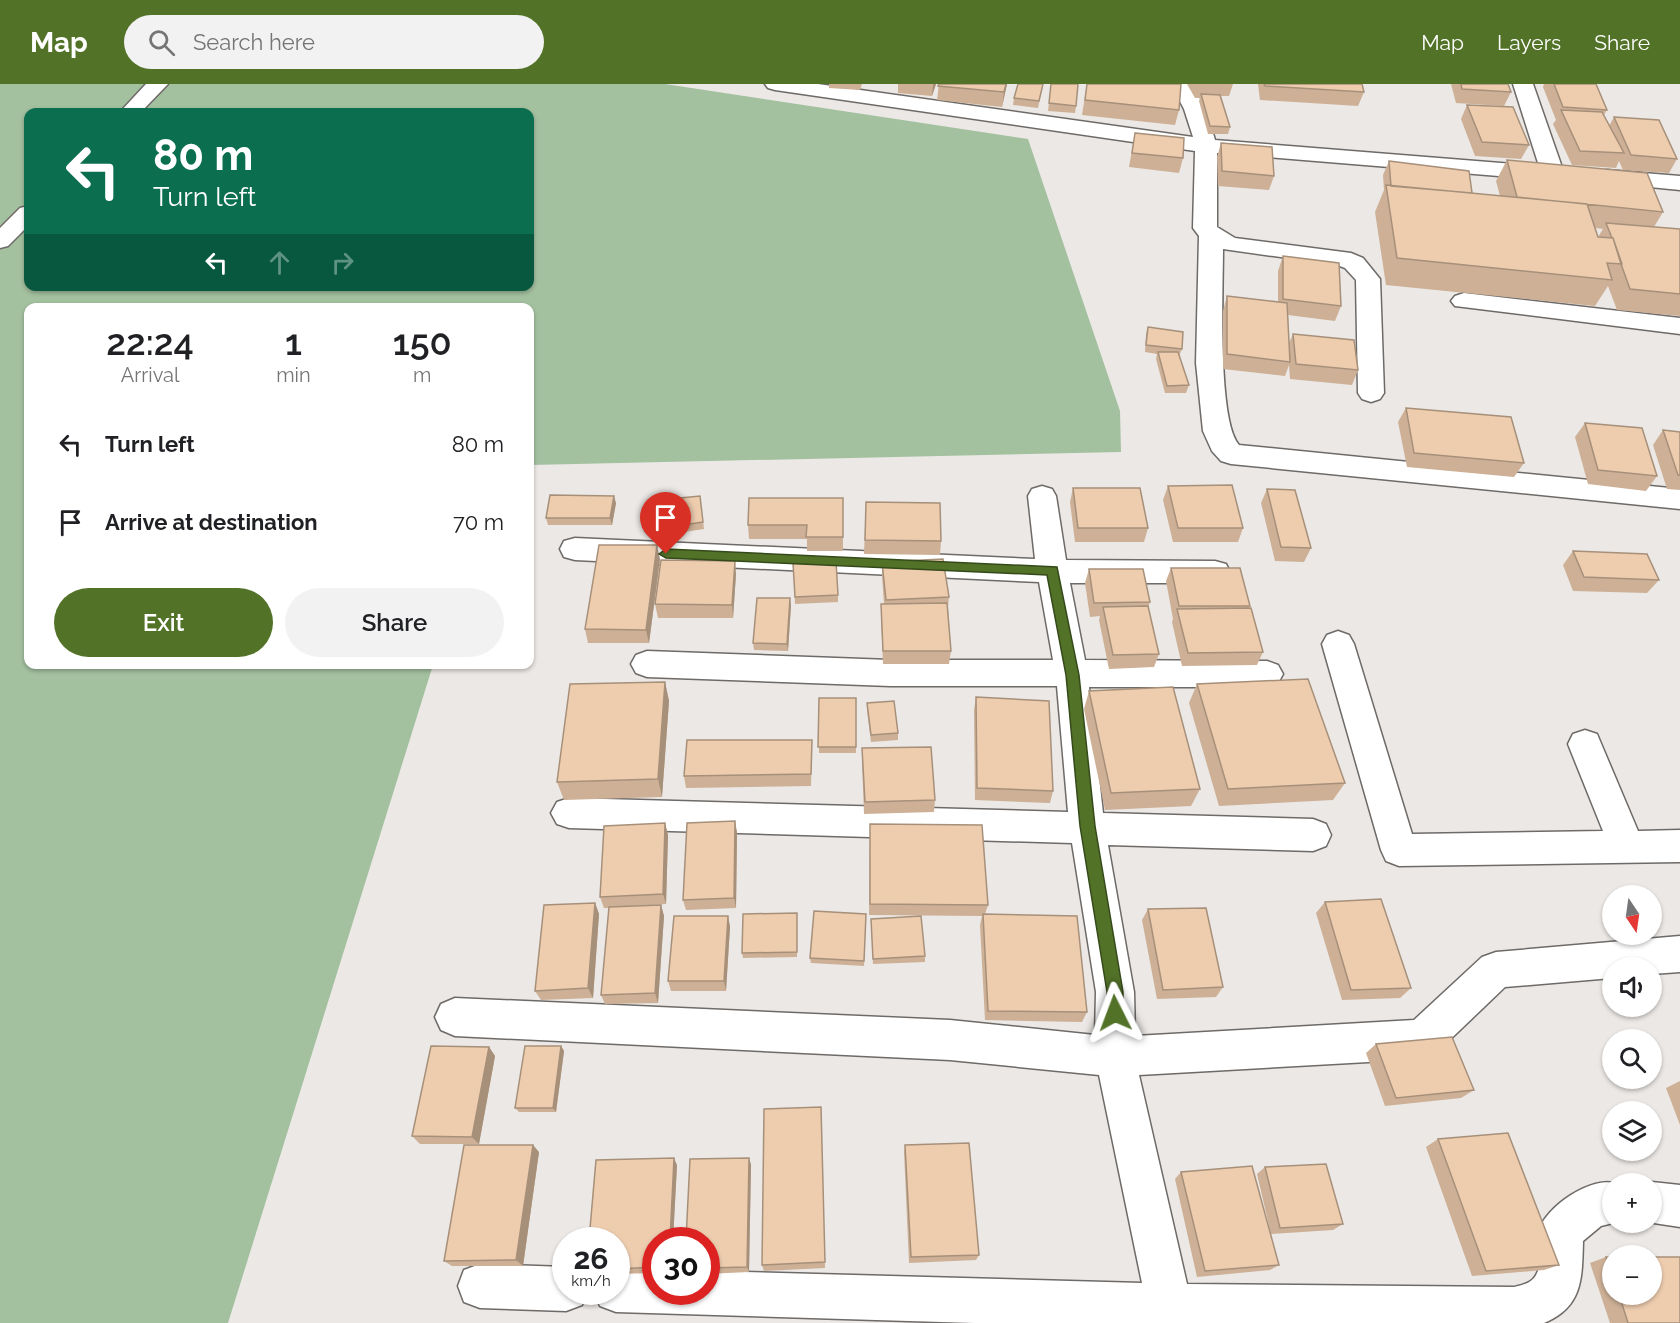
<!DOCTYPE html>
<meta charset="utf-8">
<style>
body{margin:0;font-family:Raleway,sans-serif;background:#f2f2f2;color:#202124;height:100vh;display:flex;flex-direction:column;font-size:22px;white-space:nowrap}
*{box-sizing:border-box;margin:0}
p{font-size:20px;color:#757577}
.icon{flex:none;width:33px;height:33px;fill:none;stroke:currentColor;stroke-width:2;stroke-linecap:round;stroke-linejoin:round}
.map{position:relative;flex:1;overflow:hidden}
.details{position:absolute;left:24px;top:219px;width:510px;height:366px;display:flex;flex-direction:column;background:#fff;border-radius:12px;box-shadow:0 2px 4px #0004}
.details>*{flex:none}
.banner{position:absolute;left:24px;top:24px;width:510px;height:183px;border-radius:12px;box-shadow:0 2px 4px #0004;background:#0b6e4f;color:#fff;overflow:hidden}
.needle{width:39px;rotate:167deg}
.buttons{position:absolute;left:1602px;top:801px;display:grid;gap:12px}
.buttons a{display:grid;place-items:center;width:60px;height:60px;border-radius:50%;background:#fff;box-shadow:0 2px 4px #0004;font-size:30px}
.speed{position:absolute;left:552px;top:1143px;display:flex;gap:12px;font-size:30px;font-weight:700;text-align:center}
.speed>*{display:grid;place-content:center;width:78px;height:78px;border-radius:50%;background:#fff;box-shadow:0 2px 4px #0004;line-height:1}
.speed small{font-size:15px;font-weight:400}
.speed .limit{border:9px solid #d22;background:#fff;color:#111}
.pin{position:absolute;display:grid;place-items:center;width:51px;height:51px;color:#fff;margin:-62px -26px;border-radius:50% 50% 50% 0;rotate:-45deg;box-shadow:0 0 6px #0007}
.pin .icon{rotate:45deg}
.me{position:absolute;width:66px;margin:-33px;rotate:357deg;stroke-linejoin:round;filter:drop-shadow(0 0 4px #0008)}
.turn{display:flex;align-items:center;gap:21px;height:126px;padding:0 30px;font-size:27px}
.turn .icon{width:78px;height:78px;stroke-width:2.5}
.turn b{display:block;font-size:42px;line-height:51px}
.lanes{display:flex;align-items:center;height:57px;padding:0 30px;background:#0003;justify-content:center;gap:30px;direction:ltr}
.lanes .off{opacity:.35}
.eta{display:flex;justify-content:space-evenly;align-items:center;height:102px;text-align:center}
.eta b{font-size:36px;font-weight:600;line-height:42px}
.action{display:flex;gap:12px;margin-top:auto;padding:12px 30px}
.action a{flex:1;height:69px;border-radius:36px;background:#527228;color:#fff;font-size:24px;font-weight:600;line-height:69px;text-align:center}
.action a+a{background:#f2f2f2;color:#202124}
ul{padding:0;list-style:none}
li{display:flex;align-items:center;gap:18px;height:78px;padding:0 30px}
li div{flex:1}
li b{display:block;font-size:22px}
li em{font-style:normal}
header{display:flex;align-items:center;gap:36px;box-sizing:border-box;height:84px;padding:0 30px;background:#527228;color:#fff}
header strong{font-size:28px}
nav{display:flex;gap:33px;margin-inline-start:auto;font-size:21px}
.search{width:420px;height:54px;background:#f2f2f2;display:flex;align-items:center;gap:15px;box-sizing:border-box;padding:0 21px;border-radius:33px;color:#757577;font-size:22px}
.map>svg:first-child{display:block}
.forest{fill:#a3c09f;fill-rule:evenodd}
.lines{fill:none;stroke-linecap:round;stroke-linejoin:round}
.minor-casing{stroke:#6d6a68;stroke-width:3}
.minor{fill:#fff;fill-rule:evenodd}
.wall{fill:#cdb096;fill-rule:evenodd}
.shaded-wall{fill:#a7907a}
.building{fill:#eecdaf;stroke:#a7907a;stroke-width:1.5}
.route{fill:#527228;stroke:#354a1a;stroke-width:1.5}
</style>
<header>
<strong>Map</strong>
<div class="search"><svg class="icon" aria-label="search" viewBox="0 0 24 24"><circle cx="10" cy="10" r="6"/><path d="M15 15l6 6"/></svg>Search here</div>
<nav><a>Map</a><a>Layers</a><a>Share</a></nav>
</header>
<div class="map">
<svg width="1680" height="1239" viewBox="0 0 1680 1239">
<rect width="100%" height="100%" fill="#ebe8e5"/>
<path class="forest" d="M0,0H665L1028,55L1120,327L1121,368L530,381V224H28V580L433,581L228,1239H0ZM28,28H530V202H28Z"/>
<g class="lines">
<defs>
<path id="minor" d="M146,0H168L141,28H120Z
M765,0H818L1193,53L1184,25L1171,0H1191L1206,25L1215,56L1539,82L1513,0H1533L1564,89L1561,94L1547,96L1217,69V143L1235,154L1351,169L1363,174L1380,195L1384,309L1380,315L1371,318L1362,315L1358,309L1356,196L1345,184L1337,181L1223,165C1223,203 1217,337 1239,361L1680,405V425L1231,380L1221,377L1212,367L1203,347L1196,279L1199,152L1193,144L1195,67L775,6L768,4Z
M1607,86L1680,92V106L1599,98L1596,93L1599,88Z
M28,122V142L8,162L0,164V144L20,124Z
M1464,209L1680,234V250L1455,222L1451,217L1455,212Z
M1042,402L1052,405L1056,412L1066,476L1215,477L1226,480L1230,488L1226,496L1215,499H1070L1085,576L1267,577L1278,581L1283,590L1278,599L1267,603H1089L1103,729L1313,735L1326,740L1331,751L1326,762L1313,767L1108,761L1134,908L1135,952L1414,936L1482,873L1496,868L1680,852V888L1652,890V884H1612V894L1505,903L1436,969L1422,975L1139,991L1187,1200L1514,1203C1523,1201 1533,1199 1537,1189C1543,1178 1537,1160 1539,1147C1544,1124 1593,1090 1617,1100H1612V1138H1617L1601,1142L1583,1157C1582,1194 1583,1223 1544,1239H974L616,1228L600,1222L594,1208H616V1184L656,1185V1208H706V1187L1142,1199L1099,991L950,976L455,952L441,946L435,933L441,920L455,914L950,936L1095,951L1096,908L1072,759L569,744L557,740L551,729L557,718L569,714L1068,728L1057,602H890L647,593L636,589L631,580L636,571L647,567L890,576H1053L1039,498L575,476L564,473L560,465L564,457L575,454L1035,475L1028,412L1032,405Z
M1338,547L1349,551L1354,560L1412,750L1603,747L1568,660L1573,650L1585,646L1597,650L1638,747L1680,746V778L1399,782L1386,777L1381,766L1322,560L1327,551Z
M1652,1098L1680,1101V1143L1647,1138H1652V1100H1647Z
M480,1180L566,1183V1208H587L582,1221L566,1227L480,1224L464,1218L458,1202L464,1186Z"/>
</defs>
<use href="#minor" class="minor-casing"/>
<use href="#minor" class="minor"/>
</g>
<path class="wall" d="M829,0H862L860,6L829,4Z
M898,0H936L932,12L898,9Z
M939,0H1007L1002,23L937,16Z
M1018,0H1043L1038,24L1013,21L1014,14Z
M1051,0L1076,22L1075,29L1048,27Z
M1087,0L1179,26L1175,41L1082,31Z
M1187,0H1233L1229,12H1221L1230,43L1228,50H1208L1199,17L1200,14H1195Z
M1258,0H1362L1364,8L1358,22L1260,16Z
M1451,0H1508L1511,8L1504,22L1456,19Z
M1544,0H1596L1607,26L1604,31L1609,42L1614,33L1677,75L1669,89L1623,86L1619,77L1616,84L1572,81L1553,40L1556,36L1543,3Z
M1467,21L1529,61L1521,75L1475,72L1461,35Z
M1135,49L1183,74L1179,89L1129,83Z
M1221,59L1274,92L1269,106L1218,102L1217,73Z
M1507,76L1663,128L1654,143L1680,145V232L1617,226L1608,202L1595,222L1386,201L1375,128L1384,106L1383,91L1389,77L1472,109L1500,112L1496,97ZM1595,144L1603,145L1598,153Z
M1283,172L1341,222L1335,237L1288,231L1289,259L1293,250L1358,286L1352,301L1290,295L1289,281L1285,292L1223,285V227L1227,212L1278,218V187Z
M1148,243L1182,265L1179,272L1189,301L1186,309H1165L1156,275L1157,270L1145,268L1146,250Z
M1406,324L1524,379L1514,393L1407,383L1398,338Z
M1585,339L1657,392L1646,407L1588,400L1575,353Z
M1663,346L1680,348V406L1667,405L1653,361Z
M1168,402L1243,444L1238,458H1173L1163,416Z
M1073,404L1148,444L1144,458H1075L1070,418Z
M1267,405L1311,464L1304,478L1275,477L1261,419Z
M700,412L704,445L684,448L680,414Z
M843,414V467H807V455H749L748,441Z
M866,418L941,457L940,471L864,470Z
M616,419L612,441H548L546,434Z
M1573,467L1659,496L1647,509L1573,507L1563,481Z
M660,475L649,559H588L585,545Z
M882,478L949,513L948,523L951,567L949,580H883L881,533V520H884L882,492Z
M793,479L838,511V518L795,520Z
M1171,484L1250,522L1249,524L1263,568L1257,581L1182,582L1172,538L1173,535L1166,497Z
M1089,485L1150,518L1148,524L1159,570L1154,583L1109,585L1099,536L1100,532L1090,533L1085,499Z
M736,490L733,534H658L655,520Z
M791,521L788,567L754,566L753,559Z
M665,598L669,617L662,713L564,716L557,698Z
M1197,600L1345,699L1333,716L1219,722L1189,619Z
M1089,607L1200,705L1191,722L1105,726L1084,625Z
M976,613L1053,707L1050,719L975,716L974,626Z
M819,614H856V669H819Z
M867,619L898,649V656L871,658L867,626Z
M862,664L935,716L934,728L864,730L862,677Z
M812,668L811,702L686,704L684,692Z
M735,737L737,749L736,824L686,826L683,816Z
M665,739L668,751L666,820L640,822L661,821L664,832L658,919L605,920L601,911L609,824H604L600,813Z
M870,740L988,821L985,830L1087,928L1082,938L985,936L980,841L982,832L869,831Z
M1325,818L1411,904L1400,914L1342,916L1316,829Z
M595,819L599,830L593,914L541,916L535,907Z
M1148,825L1223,903L1216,913L1157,915L1142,836Z
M866,830L864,882L811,879L810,874Z
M728,832L730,843L726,907H671L668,897Z
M797,835V873L743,874L742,869Z
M871,835L925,872V878L873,880Z
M1376,960L1474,1006L1461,1014L1385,1022L1366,969Z
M561,962L564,967L556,1028H519L515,1024Z
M489,963L495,972L479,1060H420L412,1052Z
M1680,997V1041L1666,1004Z
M821,1023L825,1184L764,1187L762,1181Z
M1438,1055L1559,1181L1544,1186L1472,1192L1426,1063Z
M905,1061L979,1171L976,1176L909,1179L904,1068Z
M539,1068L523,1182H452L444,1177Z
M749,1074L751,1081L749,1188L706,1190V1156Z
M677,1081L673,1156H656V1189L616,1190V1156Z
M1265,1083L1343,1140L1333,1146L1271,1150L1257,1090Z
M1181,1088L1279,1181L1270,1186L1197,1193L1175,1095Z
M1606,1173H1612V1210H1652L1680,1239H1610L1590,1179Z"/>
<path class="shaded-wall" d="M933,0H936L932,12Z
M1006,0H1007L1002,23L1004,8Z
M614,412L616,419L612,441L610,434Z
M657,461L660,475L649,559L646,546Z
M735,477L736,490L733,534L732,521Z
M790,514L791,521L788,567L787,560Z
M665,598L669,617L662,713L658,695Z
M735,737L737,749L736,824L734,814Z
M665,739L668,751L666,820L663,810Z
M595,819L599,830L593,914L588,904Z
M661,821L664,832L658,919L655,909Z
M728,832L730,843L726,907L724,897Z
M561,962L564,967L556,1028L553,1024Z
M489,963L495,972L479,1060L472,1053Z
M533,1061L539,1068L523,1182L516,1176Z
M674,1074L677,1081L673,1156H670Z
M749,1074L751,1081L749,1188L747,1183Z"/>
<path class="building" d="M939,0H1006L1004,8L938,2Z
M1018,0H1043L1039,17L1014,14Z
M1051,0H1078L1076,22L1049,19Z
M1087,0H1181L1179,26L1085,16Z
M1264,0H1362L1364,8L1265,2Z
M1461,0H1508L1511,8L1462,5Z
M1554,0H1596L1607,26L1563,23Z
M1201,10L1220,11L1230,43L1210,42Z
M1467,21L1513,23L1529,61L1482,58Z
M1561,26L1602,28L1624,69L1580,67Z
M1614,33L1659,36L1677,75L1631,71Z
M1135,49L1184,54L1183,74L1132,69Z
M1221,59L1272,63L1274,92L1222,87Z
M1507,76L1647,89L1663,128L1517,113Z
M1389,77L1469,87L1472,109L1391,102Z
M1386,101L1587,120L1598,153L1613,154L1622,180L1607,179L1612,196L1397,174Z
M1606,139L1680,145V210L1630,205L1621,180L1613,154H1612Z
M1283,172L1339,179L1341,222L1283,215Z
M1227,212L1287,219L1290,278L1227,270Z
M1148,243L1183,248L1182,265L1146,261Z
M1293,250L1354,256L1358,286L1296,280Z
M1158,268H1178L1189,301L1167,302Z
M1406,324L1511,333L1524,379L1414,369Z
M1585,339L1642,344L1657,392L1598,386Z
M1663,346L1680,348V391H1678Z
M1232,401L1243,444H1178L1168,402Z
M1073,404H1140L1148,444H1078Z
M1267,405L1295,406L1311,464L1281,463Z
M550,411L614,412L610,434H546Z
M700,412L703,438L683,441L680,414Z
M749,414H843V453H806L807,441H748Z
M866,418L940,419L941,457L865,456Z
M599,461H657L646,546L585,545Z
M1573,467L1647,470L1659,496L1584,493Z
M943,475L949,513L886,516L882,478Z
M661,476L735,477L732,521L655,520Z
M836,477L838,511L795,513L793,479Z
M1171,484H1240L1250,522H1179Z
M1089,485H1143L1150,518L1094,519Z
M757,514H790L787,560L753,559Z
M947,519L951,567H883L881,520Z
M1148,522L1159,570L1113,571L1103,523Z
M1251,524L1263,568L1188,569L1177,525Z
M1308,595L1345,699L1228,705L1197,600Z
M665,598L658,695L557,698L570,600Z
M1173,603L1200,705L1111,709L1089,607Z
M976,613L1049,617L1053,707L977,704Z
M819,614H856V663H818Z
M894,617L898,649L871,651L867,619Z
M687,656H812L811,690L684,692Z
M931,663L935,716L865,718L862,664Z
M735,737L734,814L683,816L687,739Z
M665,739L663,810L600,813L604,742Z
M870,740L982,741L988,821L870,820Z
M1381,815L1411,904L1351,906L1325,818Z
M595,819L588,904L535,907L544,821Z
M661,821L655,909L601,911L609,823Z
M1206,824L1223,903L1163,906L1148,825Z
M814,827L866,830L864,877L810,874Z
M797,829V868L742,869L743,830Z
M983,830L1077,832L1087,928L988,927Z
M674,832H728L724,897H668Z
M921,832L925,872L873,875L871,835Z
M1452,953L1474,1006L1396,1014L1376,960Z
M431,962L489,963L472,1053L412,1052Z
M525,962H561L553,1024H515Z
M821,1023L825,1178L762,1181L764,1025Z
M1508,1049L1559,1181L1486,1187L1438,1055Z
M969,1059L979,1171L911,1173L905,1061Z
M464,1061H533L516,1176L444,1177Z
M674,1074L670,1156H656V1183L616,1185V1156H589L596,1076Z
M749,1074L747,1183L706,1184V1156H686L690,1075Z
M1326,1080L1343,1140L1280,1144L1265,1083Z
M1252,1082L1279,1181L1205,1187L1181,1088Z
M1606,1173H1612V1193Z
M1652,1173H1680V1239H1628L1619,1210H1652Z"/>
<path class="route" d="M666,465L1057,483L1079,591L1095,742L1123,908V929L1121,935L1115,937L1109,935L1107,929V908L1080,742L1066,591L1047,491L666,474L659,470Z"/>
</svg>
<div class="buttons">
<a><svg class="needle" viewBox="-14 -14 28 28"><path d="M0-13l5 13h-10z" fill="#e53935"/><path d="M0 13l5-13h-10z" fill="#757577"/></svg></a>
<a><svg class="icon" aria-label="sound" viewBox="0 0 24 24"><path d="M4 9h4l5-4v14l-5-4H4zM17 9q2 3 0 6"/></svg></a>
<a><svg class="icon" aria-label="search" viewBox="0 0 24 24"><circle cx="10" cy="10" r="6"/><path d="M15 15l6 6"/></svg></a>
<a><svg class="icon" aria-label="layers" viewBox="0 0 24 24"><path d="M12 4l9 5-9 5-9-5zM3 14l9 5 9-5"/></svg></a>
<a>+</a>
<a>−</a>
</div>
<div class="speed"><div>26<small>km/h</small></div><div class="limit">30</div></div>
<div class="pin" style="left:666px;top:470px;background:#d93025"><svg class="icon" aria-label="arrive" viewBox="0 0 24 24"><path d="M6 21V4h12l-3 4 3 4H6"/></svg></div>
<svg class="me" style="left:1115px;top:929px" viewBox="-20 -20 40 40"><path d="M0-17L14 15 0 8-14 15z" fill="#527228" stroke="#fff" stroke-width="4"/></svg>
<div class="banner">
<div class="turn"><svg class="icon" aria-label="left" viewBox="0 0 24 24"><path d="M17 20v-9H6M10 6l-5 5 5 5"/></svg><div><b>80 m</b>Turn left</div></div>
<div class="lanes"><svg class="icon" aria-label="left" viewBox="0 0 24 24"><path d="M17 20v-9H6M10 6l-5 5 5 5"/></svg><svg class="icon off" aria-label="ahead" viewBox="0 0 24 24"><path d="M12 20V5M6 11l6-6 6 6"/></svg><svg class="icon off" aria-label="right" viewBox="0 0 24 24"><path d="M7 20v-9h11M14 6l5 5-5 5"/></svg></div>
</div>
<section class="details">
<div class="eta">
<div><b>22:24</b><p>Arrival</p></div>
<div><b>1</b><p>min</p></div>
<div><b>150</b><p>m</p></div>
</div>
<ul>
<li><svg class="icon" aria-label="left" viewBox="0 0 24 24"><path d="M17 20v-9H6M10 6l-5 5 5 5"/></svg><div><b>Turn left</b></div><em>80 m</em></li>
<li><svg class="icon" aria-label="arrive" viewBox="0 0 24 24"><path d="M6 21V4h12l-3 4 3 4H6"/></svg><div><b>Arrive at destination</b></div><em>70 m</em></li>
</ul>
<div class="action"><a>Exit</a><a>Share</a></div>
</section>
</div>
